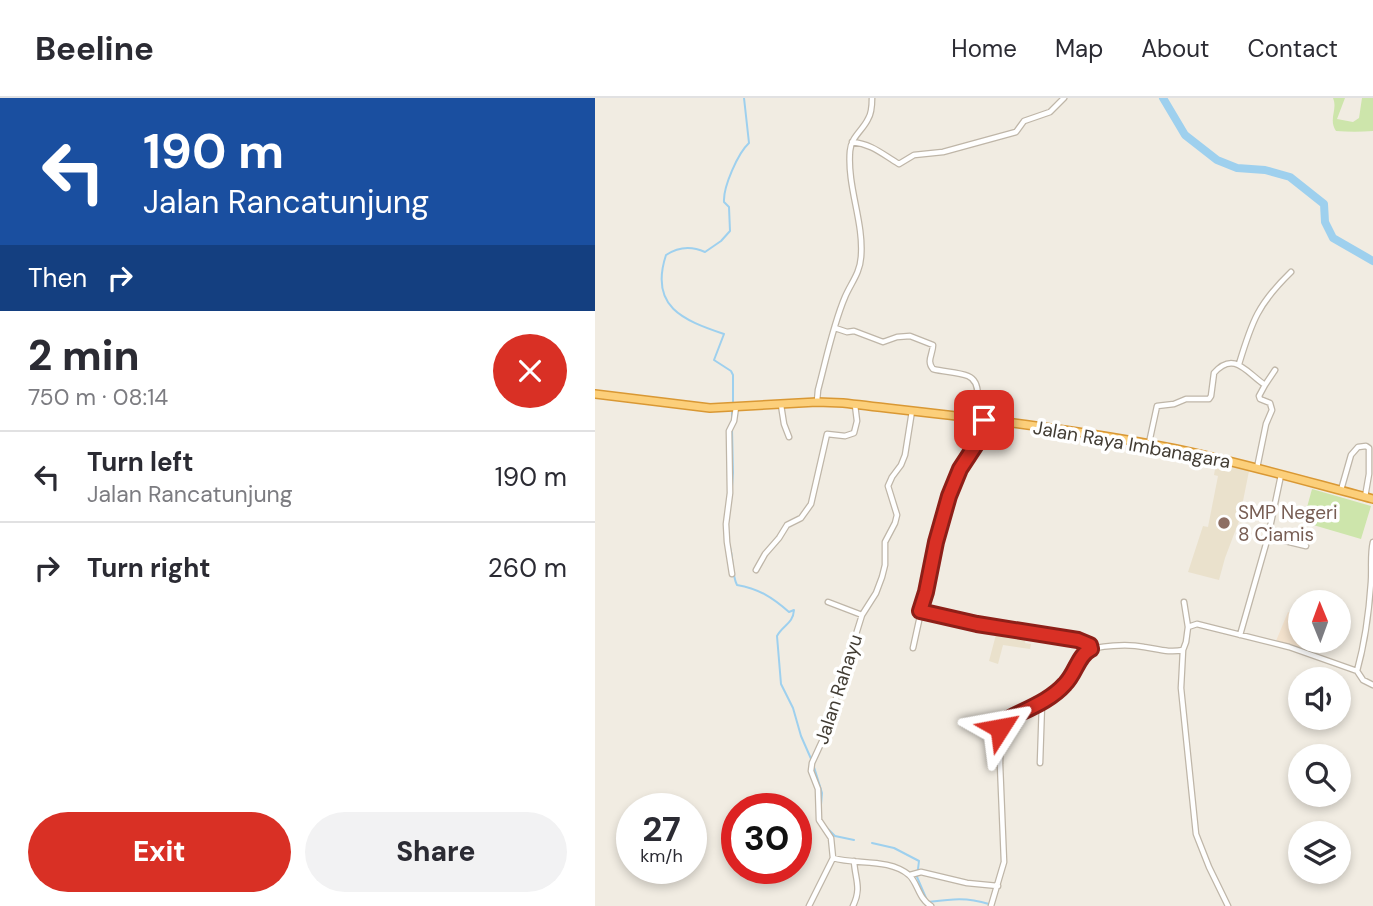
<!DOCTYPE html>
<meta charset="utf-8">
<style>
body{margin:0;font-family:"DM Sans",sans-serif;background:#f2f2f3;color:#2b2b33;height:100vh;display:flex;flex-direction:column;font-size:26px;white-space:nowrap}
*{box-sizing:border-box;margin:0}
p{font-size:23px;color:#7c7c81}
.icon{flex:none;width:38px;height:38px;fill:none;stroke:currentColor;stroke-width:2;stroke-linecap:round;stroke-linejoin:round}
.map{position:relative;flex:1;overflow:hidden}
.panel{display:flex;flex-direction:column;background:#fff;width:595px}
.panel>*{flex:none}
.top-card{background:#1a4fa0;color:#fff;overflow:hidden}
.needle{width:46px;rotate:359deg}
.tools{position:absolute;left:693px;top:492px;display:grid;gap:14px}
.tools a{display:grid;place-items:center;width:63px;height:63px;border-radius:50%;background:#fff;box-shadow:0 4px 10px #0003;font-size:35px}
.speed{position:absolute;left:21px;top:695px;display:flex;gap:14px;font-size:35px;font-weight:700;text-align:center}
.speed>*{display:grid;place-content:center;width:91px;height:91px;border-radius:50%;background:#fff;box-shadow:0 4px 10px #0003;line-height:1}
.speed small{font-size:18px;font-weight:400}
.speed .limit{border:10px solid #d22;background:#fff;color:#111}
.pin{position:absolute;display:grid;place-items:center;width:60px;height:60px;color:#fff;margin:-30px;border-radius:14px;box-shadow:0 4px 10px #0006}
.me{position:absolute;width:77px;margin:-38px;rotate:56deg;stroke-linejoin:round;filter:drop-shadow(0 0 5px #0008)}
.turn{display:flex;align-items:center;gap:24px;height:147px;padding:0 28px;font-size:32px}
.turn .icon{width:91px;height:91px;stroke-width:2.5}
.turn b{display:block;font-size:49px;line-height:60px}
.then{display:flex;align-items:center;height:66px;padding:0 28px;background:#0003;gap:14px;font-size:26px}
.round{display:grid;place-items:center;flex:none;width:74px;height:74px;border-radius:37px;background:#f2f2f3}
.headline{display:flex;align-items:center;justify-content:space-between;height:119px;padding:0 28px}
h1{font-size:42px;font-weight:800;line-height:52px}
.cta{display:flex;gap:14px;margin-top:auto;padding:14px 28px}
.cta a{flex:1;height:80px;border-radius:42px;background:#d93025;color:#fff;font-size:28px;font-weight:800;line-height:80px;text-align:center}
.cta a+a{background:#f2f2f3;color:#2b2b33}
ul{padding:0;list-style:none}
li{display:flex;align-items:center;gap:21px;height:91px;padding:0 28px;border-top:2px solid #e1e1e2}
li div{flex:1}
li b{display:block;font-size:26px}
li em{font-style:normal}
header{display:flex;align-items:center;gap:42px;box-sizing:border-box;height:98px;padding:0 35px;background:#fff;border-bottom:2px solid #e1e1e2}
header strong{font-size:33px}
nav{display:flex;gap:38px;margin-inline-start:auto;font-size:24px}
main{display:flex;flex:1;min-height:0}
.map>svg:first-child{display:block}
.commercial{fill:#f3e2cd}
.education{fill:#eae1cc}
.green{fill:#cde5ab}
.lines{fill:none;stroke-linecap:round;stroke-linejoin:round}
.stream{stroke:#9ed0ee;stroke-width:2}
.river{stroke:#9ed0ee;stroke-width:8}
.minor-casing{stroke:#bfb6a8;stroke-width:7}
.trunk-casing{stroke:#d99834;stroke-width:10}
.minor{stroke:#fff;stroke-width:4.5}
.trunk{stroke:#fccf7a;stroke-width:7}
.route-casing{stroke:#8d1f18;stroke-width:18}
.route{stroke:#d93025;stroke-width:12}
.education-dot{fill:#8d6e63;stroke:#fff;stroke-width:2.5}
.labels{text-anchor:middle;stroke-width:7;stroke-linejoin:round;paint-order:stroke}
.street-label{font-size:19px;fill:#423c33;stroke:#fff}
.education-label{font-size:19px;fill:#785e54;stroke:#fff;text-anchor:start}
</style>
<header>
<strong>Beeline</strong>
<nav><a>Home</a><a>Map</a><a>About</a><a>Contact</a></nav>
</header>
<main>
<section class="panel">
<div class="top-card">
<div class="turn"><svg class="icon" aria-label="left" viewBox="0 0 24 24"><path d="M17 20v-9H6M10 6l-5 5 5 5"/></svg><div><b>190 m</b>Jalan Rancatunjung</div></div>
<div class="then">Then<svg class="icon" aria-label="right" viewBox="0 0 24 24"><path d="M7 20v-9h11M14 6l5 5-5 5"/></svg></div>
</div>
<div class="headline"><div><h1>2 min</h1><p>750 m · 08:14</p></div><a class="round" style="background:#d93025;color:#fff"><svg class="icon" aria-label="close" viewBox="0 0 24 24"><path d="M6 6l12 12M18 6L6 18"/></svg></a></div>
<ul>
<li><svg class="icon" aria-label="left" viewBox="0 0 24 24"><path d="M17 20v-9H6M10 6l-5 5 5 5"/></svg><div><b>Turn left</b><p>Jalan Rancatunjung</p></div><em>190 m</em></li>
<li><svg class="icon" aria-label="right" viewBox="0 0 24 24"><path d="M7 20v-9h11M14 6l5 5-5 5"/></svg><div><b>Turn right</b></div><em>260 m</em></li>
</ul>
<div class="cta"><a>Exit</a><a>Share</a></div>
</section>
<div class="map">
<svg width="778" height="808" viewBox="0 0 778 808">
<rect width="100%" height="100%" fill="#f1ece2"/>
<path class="commercial" d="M693,514L705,518V542L707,543L705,550L681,543Z"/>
<path class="education" d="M621,365L654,373L644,423L630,460L624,482L593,474L608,428L613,429L623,378L619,377Z
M403,529L432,534L430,545L436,546L435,551L408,547L403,566L394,563Z"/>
<path class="green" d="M738,0H750L742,21L758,24L764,20L767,0H778V33C766,34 753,34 741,33C733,21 743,12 738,0Z
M717,391L776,408L766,441L708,424Z"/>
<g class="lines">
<path class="stream" d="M138,305V277L136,273L119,262L129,236C88,222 54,209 71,157C83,149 97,148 110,154L126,143L135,133L134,109L129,104C128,89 143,55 154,45L149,0
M137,322V310
M136,402L138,375L137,331
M134,446C139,459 136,475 142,487C164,491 177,499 194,514L199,512C198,526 188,527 182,538L186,586L198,610L206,638L217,663
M219,669L227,695L226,707
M231,729L240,738L259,742
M277,745L299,750L324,763L322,779L331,800
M334,804C357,801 371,799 394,806"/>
<path class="river" d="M568,0L590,37L622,62L642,70L670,72L695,79L729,106L730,124L738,140L778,163"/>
<defs>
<path id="minor" d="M257,44C277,46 287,56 304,66L319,57L348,54L421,34L429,23L455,14L469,0
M240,230L252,234L259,233L288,244L302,239L315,238L338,247C338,256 331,263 338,271C349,274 363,274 373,278C388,284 382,309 379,321
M644,266C657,223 663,206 696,174
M222,303L223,292C231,262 238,227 250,199C256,185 265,175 266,159C269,124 252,89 255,53C256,39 268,32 273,21C277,15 277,7 277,0
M186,307L189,326L194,339
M317,313L310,357L306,367L297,379L293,388L302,417L300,425L290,444V467L287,479L281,495L267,517L229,639L217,665L216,673L223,691L224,722L236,740L238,760C261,767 294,760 314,777C323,785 323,800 336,808
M554,345L562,308L579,306L591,301H614L616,298L619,275C639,252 652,275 670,287L680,272
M662,370L671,326L677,312L675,305L665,301L664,298L670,287
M746,392L756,357L763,349L771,348L774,350V376L770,399
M673,439L711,448
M778,444C775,457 777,471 776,484C774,514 770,544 762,573L768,582L778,587
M161,472L170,456L184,440L192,427L206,420L216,406L232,336L250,338L259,335L262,323L260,307
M137,476L132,444L131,426L135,395L134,333L139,323L141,309
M233,504L267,517
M589,504L593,529
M325,514L382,526L483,543L495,547L496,551
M645,537L673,439L686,377
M318,550L341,445L354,398L365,371L382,345L389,322
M588,552L586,590L601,736L614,769L633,808
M445,665L447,605
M315,777L326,774L372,785L403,788
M214,808L238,760
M258,808C267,790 260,781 259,763
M396,808L409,764L405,666L406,627L413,621L461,595L476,578L489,554C502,547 534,546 549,549C563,551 574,555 588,552L591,544L593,529L602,526L694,549L762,573"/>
<path id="trunk" d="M0,296L115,310L222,304L248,305C359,318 472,329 581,351C648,365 713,384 778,401"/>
</defs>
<use href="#minor" class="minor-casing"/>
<use href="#trunk" class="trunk-casing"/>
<use href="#minor" class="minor"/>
<use href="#trunk" class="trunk"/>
</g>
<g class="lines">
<defs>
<path id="route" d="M389,322L382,345L365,371L354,398L341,444L331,494L325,513L382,526L483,542L495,547L496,551C483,557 481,575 470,586C455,603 432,611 413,621L406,627L405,630"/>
</defs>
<use href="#route" class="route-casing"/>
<use href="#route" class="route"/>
</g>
<circle class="education-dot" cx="629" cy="425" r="7"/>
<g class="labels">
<g class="street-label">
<text transform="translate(537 346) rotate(10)" y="7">Jalan Raya Imbanagara</text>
<text transform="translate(243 591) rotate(-72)" y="7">Jalan Rahayu</text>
</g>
<g class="education-label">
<text x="643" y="421">SMP Negeri<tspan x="643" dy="22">8 Ciamis</tspan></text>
</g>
</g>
</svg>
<div class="tools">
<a><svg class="needle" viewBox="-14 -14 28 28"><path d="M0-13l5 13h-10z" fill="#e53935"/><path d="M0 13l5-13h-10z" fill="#7c7c81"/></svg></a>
<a><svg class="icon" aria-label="sound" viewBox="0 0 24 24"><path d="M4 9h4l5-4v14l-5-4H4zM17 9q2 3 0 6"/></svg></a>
<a><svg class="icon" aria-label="search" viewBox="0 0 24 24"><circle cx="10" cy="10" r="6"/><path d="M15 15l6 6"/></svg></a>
<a><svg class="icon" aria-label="layers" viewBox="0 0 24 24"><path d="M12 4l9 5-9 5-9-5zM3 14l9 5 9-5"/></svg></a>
</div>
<div class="speed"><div>27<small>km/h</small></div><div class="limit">30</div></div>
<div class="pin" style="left:389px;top:322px;background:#d93025"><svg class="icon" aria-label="arrive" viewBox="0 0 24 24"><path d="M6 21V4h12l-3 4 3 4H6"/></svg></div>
<svg class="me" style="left:405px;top:630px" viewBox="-20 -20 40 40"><path d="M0-17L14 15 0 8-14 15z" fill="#d93025" stroke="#fff" stroke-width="4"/></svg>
</div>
</main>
